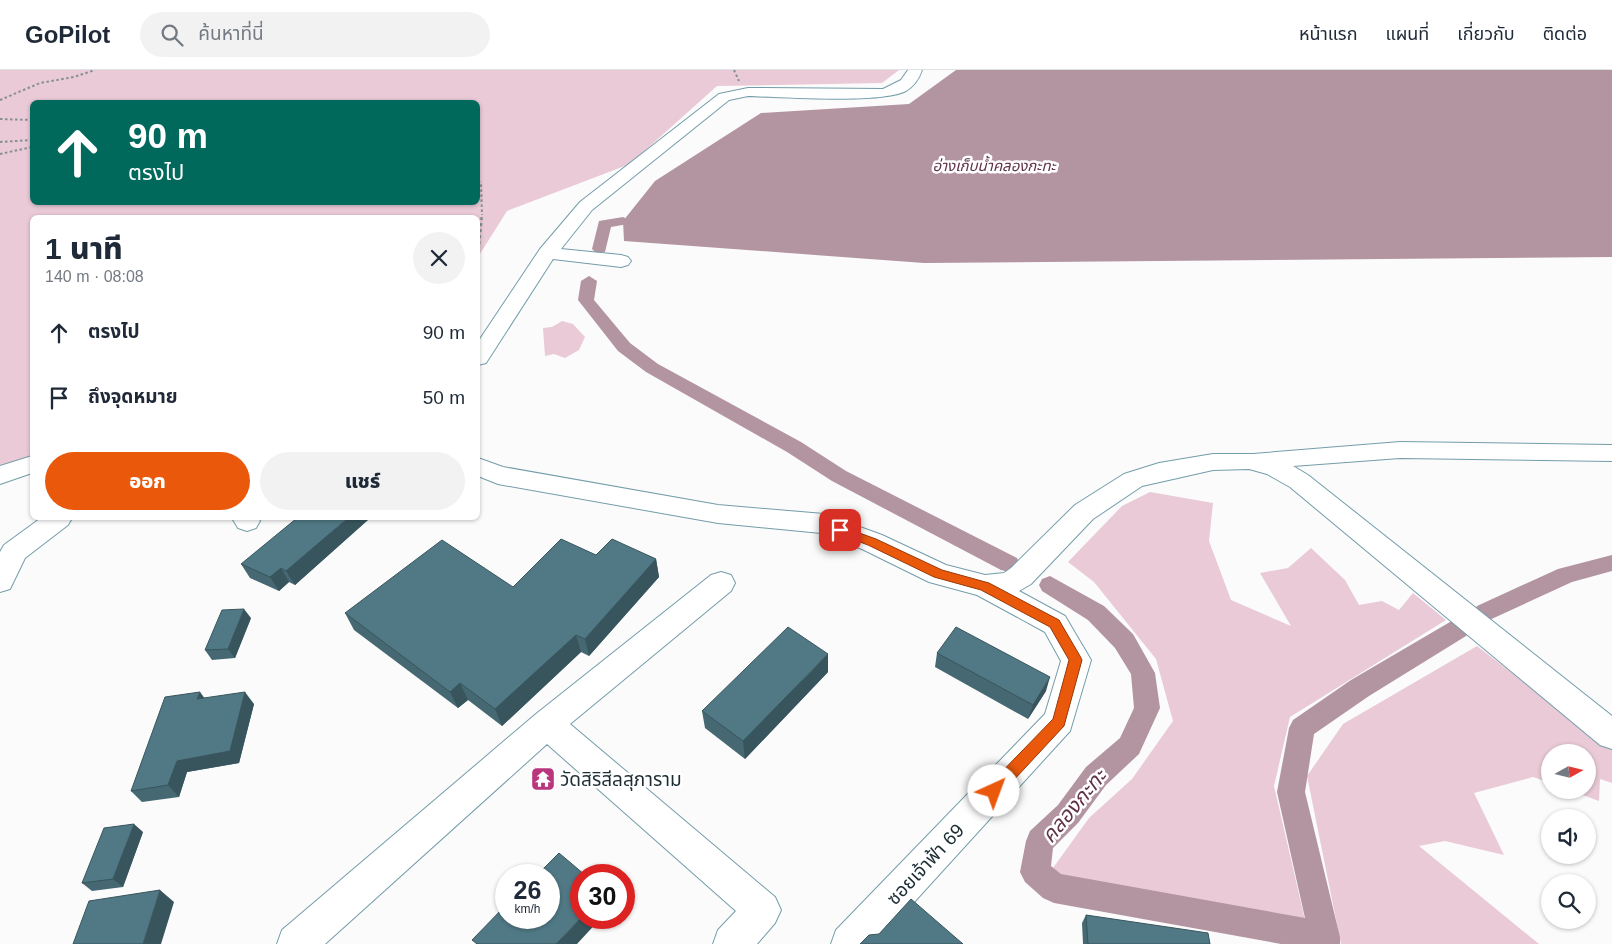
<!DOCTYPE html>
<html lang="th">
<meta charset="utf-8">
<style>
body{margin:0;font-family:Arial,"Noto Sans Thai",sans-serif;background:#f2f2f3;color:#1f2937;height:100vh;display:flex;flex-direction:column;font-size:19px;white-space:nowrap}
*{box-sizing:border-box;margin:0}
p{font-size:16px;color:#747a83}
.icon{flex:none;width:28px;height:28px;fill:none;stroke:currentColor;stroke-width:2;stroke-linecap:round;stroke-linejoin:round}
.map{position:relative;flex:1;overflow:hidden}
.sheet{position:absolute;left:30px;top:145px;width:450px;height:305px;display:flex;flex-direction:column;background:#fff;border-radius:8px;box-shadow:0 1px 4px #0004}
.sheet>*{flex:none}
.hud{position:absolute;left:30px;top:30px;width:450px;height:105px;border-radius:8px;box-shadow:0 1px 4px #0004;background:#00695c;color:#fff;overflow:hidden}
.needle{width:32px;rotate:82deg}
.fabs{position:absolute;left:1541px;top:674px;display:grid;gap:10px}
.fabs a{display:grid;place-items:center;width:55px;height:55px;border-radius:50%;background:#fff;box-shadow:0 1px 4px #0004;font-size:25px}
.speed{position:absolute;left:495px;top:794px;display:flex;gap:10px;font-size:25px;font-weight:700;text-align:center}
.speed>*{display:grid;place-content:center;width:65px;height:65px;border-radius:50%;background:#fff;box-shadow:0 1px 4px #0004;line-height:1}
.speed small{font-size:12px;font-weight:400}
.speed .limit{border:8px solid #d22;background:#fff;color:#111}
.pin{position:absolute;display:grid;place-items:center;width:42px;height:42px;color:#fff;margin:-21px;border-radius:10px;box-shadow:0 2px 8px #0006}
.me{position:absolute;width:55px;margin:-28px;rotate:43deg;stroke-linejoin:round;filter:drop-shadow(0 0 4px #0008)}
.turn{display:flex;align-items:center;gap:18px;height:105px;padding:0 15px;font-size:22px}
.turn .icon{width:65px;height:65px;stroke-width:2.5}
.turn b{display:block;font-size:35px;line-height:42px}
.round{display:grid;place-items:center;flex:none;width:52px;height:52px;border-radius:26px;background:#f2f2f3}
.summary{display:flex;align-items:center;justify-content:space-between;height:85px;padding:0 15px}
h1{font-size:30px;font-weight:800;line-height:38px}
.cta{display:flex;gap:10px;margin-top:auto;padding:10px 15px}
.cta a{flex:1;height:58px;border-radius:30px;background:#ea580c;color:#fff;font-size:20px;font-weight:800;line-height:58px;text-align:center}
.cta a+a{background:#f2f2f3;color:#1f2937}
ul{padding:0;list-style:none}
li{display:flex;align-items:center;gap:15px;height:65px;padding:0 15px}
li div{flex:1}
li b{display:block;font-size:19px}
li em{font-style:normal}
header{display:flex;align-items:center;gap:30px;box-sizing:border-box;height:70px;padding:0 25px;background:#fff;border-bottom:1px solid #e0e1e3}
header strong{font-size:24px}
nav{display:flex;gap:28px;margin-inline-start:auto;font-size:18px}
.search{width:350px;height:45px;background:#f2f2f3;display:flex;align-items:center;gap:12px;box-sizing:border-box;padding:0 18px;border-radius:28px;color:#747a83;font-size:19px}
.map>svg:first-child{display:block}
.green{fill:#e9cad6;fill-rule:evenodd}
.water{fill:#b394a1}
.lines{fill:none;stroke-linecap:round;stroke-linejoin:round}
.canal{fill:#b394a1;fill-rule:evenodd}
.minor-casing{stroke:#739da9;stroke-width:2}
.path-far1{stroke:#858e91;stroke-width:2;stroke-dasharray:2.5 2.5;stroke-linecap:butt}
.path{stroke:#858e91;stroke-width:2.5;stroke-dasharray:3 3;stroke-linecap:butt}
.minor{fill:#fff;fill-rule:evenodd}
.wall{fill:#456872}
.shaded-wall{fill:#38555d}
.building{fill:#507985;stroke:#38555d}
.route{fill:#ea580c;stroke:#983908}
.labels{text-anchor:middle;stroke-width:5;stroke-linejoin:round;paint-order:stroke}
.far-water-label{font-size:15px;font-style:italic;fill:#603248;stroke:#fff}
.near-poi-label{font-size:19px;fill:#1d2e33;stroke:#fff;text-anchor:start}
.near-street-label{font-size:19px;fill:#1d2e33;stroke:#fff}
.near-water-label{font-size:21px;font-style:italic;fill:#603248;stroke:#fff}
</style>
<header>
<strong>GoPilot</strong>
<div class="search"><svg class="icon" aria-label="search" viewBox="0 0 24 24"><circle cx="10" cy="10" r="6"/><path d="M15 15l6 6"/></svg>ค้นหาที่นี่</div>
<nav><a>หน้าแรก</a><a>แผนที่</a><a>เกี่ยวกับ</a><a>ติดต่อ</a></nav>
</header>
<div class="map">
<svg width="1612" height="874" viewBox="0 0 1612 874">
<rect width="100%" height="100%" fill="#fbfbfb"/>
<path class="green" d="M0,0H899L882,13L717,16L630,94L507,141L478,187V148H32V404L0,410ZM32,32H478V132H32Z
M562,251L573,254L585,267L579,280L565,288L554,284L545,286L543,258L552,257Z
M1150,422L1213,433L1209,471L1231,530L1291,556L1260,503L1288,498L1311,478L1345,510L1359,535L1382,531L1399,540L1413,523L1446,550L1290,647L1274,716L1305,850L1066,808L1053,798L1089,748L1132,709L1173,651L1156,589L1094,512L1068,492L1122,436Z
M1477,576L1612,680V713L1600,709L1599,731L1569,720H1588V682H1550V713L1533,707L1474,723L1504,785L1445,771L1419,776L1539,874H1341L1307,706L1343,654Z"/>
<path class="water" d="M956,0H1612V187L924,193L624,171L623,151L655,111L761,43L909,34Z"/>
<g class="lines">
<path class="canal" d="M623,147L630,151L628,154L611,157L605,182H595L592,179L599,151Z
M589,206L597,211L594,230L630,273L658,294L801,372L846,401L1017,488L1020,494L1017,500L1009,502L1001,500L832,411L787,382L646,302L618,281L578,230L581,211Z
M1612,485V501L1572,512L1485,552L1477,550L1473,543L1477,536L1558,499Z
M1050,506L1104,536L1133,564L1155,603L1160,638L1139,684L1106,715L1078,753L1053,778L1051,796L1061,804L1305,848L1277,722L1289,658L1293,650L1351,610L1450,552L1458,549L1466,552L1470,559L1466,566L1369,626L1314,664L1305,722L1340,867V874H1281L1054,833L1043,828L1025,812L1020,802L1026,771L1030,761L1058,735L1086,697L1120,668L1134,638L1131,604L1115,578L1088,550L1042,521L1039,515L1042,509Z"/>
<defs>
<path id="minor" d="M908,0H922C919,9 914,16 906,21C880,34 782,27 748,26L729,30L592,140L561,179L621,185L628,187L631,191L628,195L621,197L553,189L486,293L478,295V272L540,179L580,132L719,24L748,18L883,19L901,10Z
M1400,372L1612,375V391L1400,388L1293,396L1308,405L1612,646V679L1600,675L1290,417L1267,404L1249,399L1213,400L1142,416L1093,449L1031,514L1019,521L1065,546L1091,590L1070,661L876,874H831L836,860L1045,644L1061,591L1045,562L977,525L929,512L862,479L821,463L718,453L498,414L478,406V388L503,397L718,435L824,444L882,465L946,495L985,505L1004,503L1011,498L1075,435L1124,404L1159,393L1213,384H1253Z
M32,386V403L0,414V396Z
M41,448H72L68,455L25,488L10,519L0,522V482L4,475Z
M232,448H258L260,451L256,458L247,461L238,458Z
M721,502L731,505L735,513L731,521L570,654L775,827L781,840L775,853L757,874H713L718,860L736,841L547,674L325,874H277L282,860L536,644L711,505Z"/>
</defs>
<use href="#minor" class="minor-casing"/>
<path class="path-far1" d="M734,0L739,11
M0,30L40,13L74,7L95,0
M0,49L32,50
M0,72L32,70
M0,84L32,77
M478,111L481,113L482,145"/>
<path class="path" d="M478,186L482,144"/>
<use href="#minor" class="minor"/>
</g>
<path class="wall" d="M369,449L295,515L289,512L279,521L250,508L241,494Z
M596,485L656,489L659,507L589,586L581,582L502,656L468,630L458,638L354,560L345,543L513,517Z
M251,548L235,588L212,590L205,580Z
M937,583L1046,621L1028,649L935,597Z
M828,602L745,689L705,658L702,641Z
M205,628L254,634L239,693L187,702L179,727L142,732L131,721Z
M143,762L123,817L92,821L82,813Z
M1086,845L1210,874H1083L1082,853Z"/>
<path class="shaded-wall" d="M348,448H368L369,449L295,515L286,501Z
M656,489L659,507L589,586L585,569Z
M281,498L289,512L279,521L270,507Z
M244,539L251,548L235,588L228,579Z
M576,565L581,582L502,656L495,639Z
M828,584V602L745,689L743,671Z
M1050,607L1046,621L1028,649L1033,635Z
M460,613L468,630L458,638L450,622Z
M200,622L209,634L197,629Z
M245,622L254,634L239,693L187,702L179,727L168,715L177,691Z
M134,754L143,762L123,817L113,809Z
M160,820L174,832L161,874H143Z
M581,848H601L577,874H556Z"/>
<path class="building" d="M297,448H348L286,501L281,498L270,507L241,494Z
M561,469L596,485L612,469L656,489L585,569L576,565L495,639L460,613L450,622L345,543L442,470L513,517Z
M244,539L228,579L205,580L222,540Z
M788,557L828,584L743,671L702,641Z
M956,557L1050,607L1033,635L937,583Z
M200,622L197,629L245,622L230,681L177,691L168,715L131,721L165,627Z
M134,754L113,809L82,813L104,758Z
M559,783L585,805H581V848L556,874H477L472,870L506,835V848H549V805H537Z
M160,820L143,874H73L89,831Z
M911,829L963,874H860L869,865L879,864Z
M1086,845L1208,863L1210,874H1088Z"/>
<path class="route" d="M840,456L876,469L942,500L989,513L1059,550L1080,586L1082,590L1064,656L999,726L994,728L988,726L986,721L988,716L1053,649L1069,590L1050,557L981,520L934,507L868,475L836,463L834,460Z"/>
<defs>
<symbol id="temple-square" viewBox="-11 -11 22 22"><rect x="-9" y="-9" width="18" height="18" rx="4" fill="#b9367e" stroke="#fff"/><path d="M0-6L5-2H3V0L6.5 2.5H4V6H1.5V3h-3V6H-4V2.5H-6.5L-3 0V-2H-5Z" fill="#fff"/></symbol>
</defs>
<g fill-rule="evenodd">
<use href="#temple-square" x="529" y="695" width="28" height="28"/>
</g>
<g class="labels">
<g class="far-water-label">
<text x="994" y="101">อ่างเก็บน้ำคลองกะทะ</text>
</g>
<g class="near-poi-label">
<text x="560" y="716">วัดสิริสีลสุภาราม</text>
</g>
<g class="near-street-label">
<text transform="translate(925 794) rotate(-47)" y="7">ซอยเจ้าฟ้า 69</text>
</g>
<g class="near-water-label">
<text transform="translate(1074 736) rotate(-50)" y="7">คลองกะทะ</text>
</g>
</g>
</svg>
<div class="fabs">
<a><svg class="needle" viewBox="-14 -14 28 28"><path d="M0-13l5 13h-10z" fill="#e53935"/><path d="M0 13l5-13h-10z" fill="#747a83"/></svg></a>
<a><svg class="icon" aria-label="sound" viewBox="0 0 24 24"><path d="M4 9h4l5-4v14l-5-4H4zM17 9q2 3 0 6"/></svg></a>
<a><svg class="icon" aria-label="search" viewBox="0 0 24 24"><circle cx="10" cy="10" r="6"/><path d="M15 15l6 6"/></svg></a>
</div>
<div class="speed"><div>26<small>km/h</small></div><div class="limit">30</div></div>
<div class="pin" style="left:840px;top:460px;background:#d93025"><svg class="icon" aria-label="arrive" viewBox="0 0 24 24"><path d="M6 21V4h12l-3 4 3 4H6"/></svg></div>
<svg class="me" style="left:994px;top:721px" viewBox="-20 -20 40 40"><circle r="19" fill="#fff"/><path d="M0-13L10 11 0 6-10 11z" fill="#ea580c"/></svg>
<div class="hud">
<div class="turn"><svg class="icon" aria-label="ahead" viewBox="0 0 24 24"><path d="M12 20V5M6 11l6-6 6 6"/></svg><div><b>90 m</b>ตรงไป</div></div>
</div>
<section class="sheet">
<div class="summary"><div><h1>1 นาที</h1><p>140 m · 08:08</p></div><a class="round"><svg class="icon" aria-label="close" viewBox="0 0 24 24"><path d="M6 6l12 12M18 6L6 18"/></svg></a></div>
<ul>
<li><svg class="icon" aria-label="ahead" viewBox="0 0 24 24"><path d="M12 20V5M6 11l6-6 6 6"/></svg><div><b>ตรงไป</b></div><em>90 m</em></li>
<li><svg class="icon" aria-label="arrive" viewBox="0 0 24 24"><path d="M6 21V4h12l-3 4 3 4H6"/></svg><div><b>ถึงจุดหมาย</b></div><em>50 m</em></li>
</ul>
<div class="cta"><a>ออก</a><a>แชร์</a></div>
</section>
</div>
